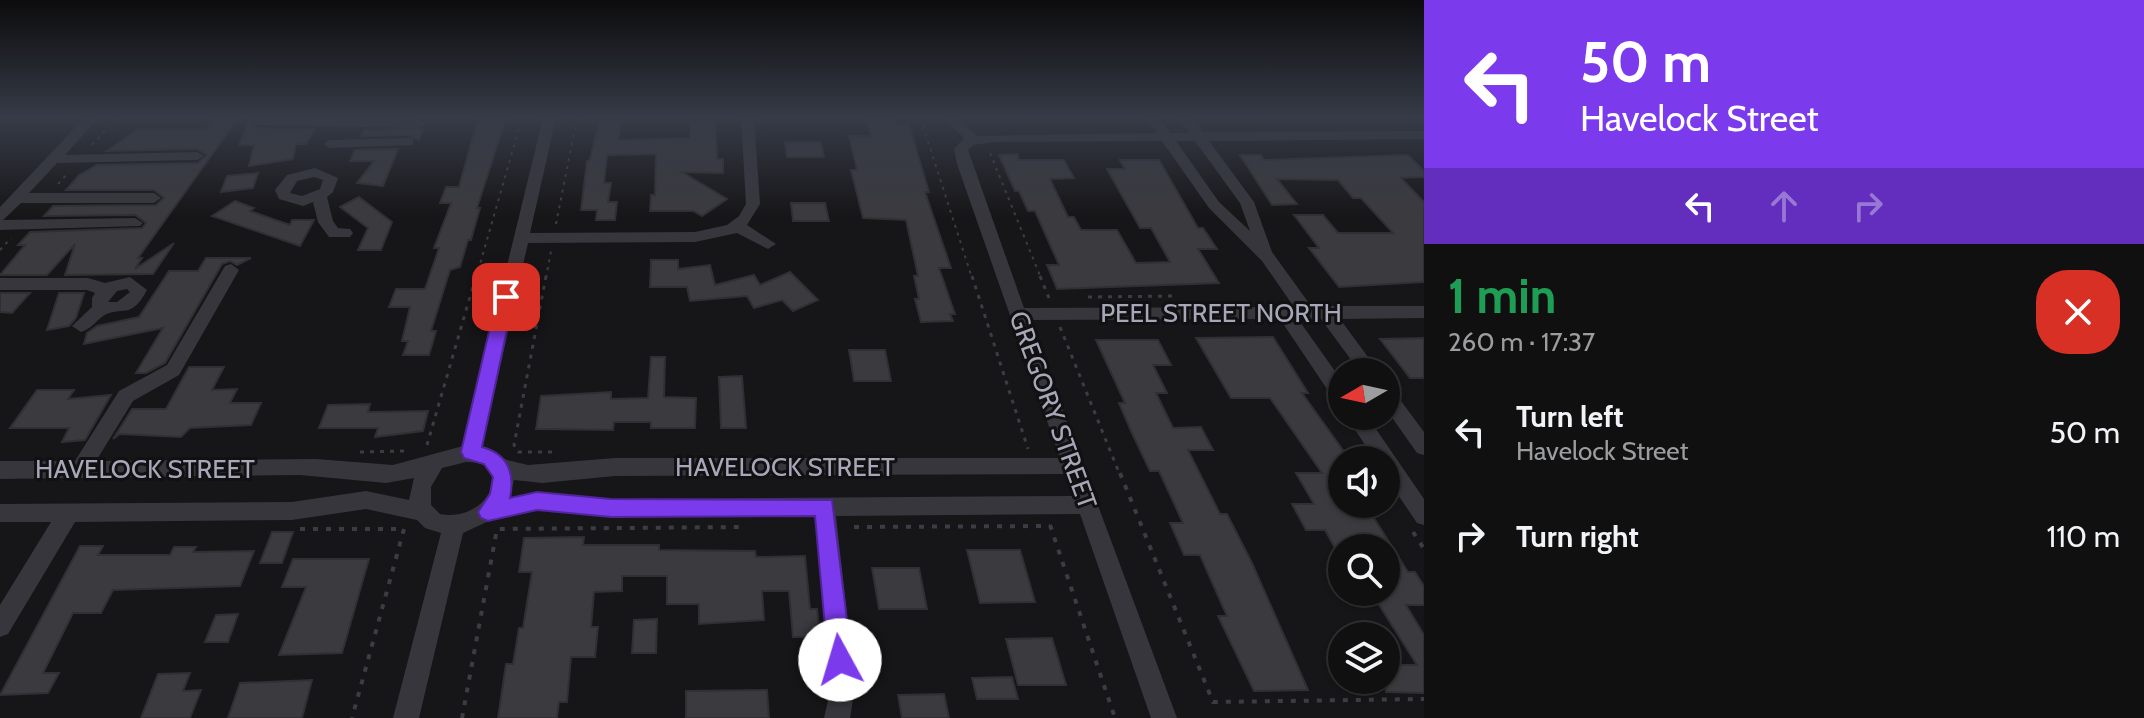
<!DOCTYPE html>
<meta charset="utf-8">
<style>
body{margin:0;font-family:Cabin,sans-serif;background:#1e1e1f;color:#f1f3f6;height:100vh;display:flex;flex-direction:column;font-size:30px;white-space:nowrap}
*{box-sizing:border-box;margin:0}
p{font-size:26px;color:#9c9d9f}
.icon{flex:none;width:44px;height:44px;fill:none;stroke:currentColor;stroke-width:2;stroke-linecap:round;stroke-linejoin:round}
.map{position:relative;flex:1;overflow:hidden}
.side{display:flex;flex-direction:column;background:#101011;width:720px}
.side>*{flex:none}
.banner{background:#7c3aed;color:#fff;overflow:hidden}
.needle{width:52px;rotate:261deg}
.controls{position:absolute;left:1328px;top:358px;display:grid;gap:16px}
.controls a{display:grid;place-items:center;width:72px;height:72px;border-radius:50%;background:#101011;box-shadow:0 2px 6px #0004,0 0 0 2px #303031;font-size:40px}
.pin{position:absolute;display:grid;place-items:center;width:68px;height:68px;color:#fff;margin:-34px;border-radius:16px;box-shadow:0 4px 12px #0006}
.me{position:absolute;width:88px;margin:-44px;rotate:354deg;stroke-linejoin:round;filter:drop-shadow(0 0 6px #0008)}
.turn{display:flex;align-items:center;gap:28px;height:168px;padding:0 24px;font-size:36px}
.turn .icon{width:104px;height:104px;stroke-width:2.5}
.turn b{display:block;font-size:56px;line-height:68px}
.lanes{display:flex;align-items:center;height:76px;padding:0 24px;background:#0003;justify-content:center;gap:40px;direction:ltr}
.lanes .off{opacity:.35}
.round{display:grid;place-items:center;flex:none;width:84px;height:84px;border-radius:32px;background:#1e1e1f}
.headline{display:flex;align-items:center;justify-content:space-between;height:136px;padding:0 24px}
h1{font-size:48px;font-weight:800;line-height:60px;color:#1e9e55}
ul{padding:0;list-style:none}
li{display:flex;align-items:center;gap:24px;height:104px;padding:0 24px}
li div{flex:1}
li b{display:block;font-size:30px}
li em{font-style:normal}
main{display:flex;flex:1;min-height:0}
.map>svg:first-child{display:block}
.building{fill:#3b3a3f;stroke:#302f33;stroke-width:2}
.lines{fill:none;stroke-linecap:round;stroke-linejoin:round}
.path-far2{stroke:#3c3c43;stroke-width:2;stroke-dasharray:3 5;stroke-linecap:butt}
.path-far1{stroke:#3c3c43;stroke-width:3;stroke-dasharray:4 6;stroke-linecap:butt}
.path{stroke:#3c3c43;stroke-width:4;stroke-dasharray:5 8;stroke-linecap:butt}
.minor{fill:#37363c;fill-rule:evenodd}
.route{fill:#7c3aed;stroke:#51269a;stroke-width:2}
.labels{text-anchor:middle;stroke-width:6;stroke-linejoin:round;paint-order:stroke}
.street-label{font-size:26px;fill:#a7a7b8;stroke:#111012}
</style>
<main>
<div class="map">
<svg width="1424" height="718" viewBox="0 0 1424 718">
<rect width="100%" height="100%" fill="#161517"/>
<path class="building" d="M215,118H238L138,258H142L135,269L174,243L153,274L65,275L75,244L47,275H0L25,245H18L30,232L142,228L146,223L135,215L44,216L53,206L156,205L164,198L154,190H66L79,175L97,165L198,163L207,155L197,149L107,151L138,129L206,130Z
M250,118H255L251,121L256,128L315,129L306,144H296L293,159L249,166L254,145H239Z
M478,118H506L477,208H480L471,240H468L460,267L450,270L431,331H436L429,355H403L408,341H402L410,307H389L396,289H425L439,248H434L451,203H440L446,187H459Z
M866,118H895L897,126L909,125L929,192H925L951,268H939L955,314H950L953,321L921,322L915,299H919L914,276H918L906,220L863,218L851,170H857L849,136H871Z
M599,121H621L618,140L690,138V121H715L717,159H723V173L682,172L727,199L702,216L693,211H650L651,195H655L656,154L607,155L604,183H611L608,202H617L615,220H596L597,210H581L587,161L590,160Z
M423,129L419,140L408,135L362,136L364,130Z
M785,142H821L824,157H787Z
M398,149L383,186L357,183L374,161H350L355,150Z
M1017,154L1019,160H1064L1074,178L1050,179L1068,217H1074L1081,230H1117L1136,263L1170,262L1151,228H1140L1107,169H1125L1120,160H1159L1198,228H1203L1217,249H1198L1219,283L1057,289L1047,265H1059L1035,211H1028L1019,191H1015L999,155Z
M1240,155H1261L1264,160L1408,155L1424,171V177L1401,178L1424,202V282L1339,287L1309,248H1319L1294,215H1323L1338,233H1393L1361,198H1353L1338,180L1277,179L1297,204L1272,205Z
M258,173L253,188L221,192L227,176Z
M359,197L392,222L381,250H358L368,228L340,207Z
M235,201L254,208L250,211L290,225L292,220H314L300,246L212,216Z
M791,203H825L829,221H793Z
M206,258H251L237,265L230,261L222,264L165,363L146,373H136L163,328L84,344L87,333L97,326L139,317L169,271H198Z
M651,260H678V269L710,265L715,285L754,275L760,285L790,272L818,300L793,311L782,300L754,308L747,296L690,301L687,287H650Z
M0,293H30L12,313L0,312Z
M59,293H84L76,318L69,326L47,330Z
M1273,337L1308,393H1302L1350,460H1342V504H1365L1408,572H1415L1424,586V605H1406L1424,635V693L1386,692V665H1417L1371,592H1386V548H1335L1325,530H1306L1292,504H1314L1296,473H1322L1270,398H1231L1196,338Z
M1424,338V378H1410L1380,339Z
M1096,340H1158L1171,365H1153L1167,393H1156L1173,428L1201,427L1213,450H1188L1220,514H1227L1252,563L1308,690L1254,691L1218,616H1227L1200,555H1184L1170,523H1183L1159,471H1150L1131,431L1119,403H1125Z
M849,350H885L891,381H854Z
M651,357H665L664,397L696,398L695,428H651V422H614L613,430L536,429L541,396L611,392V399L648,398Z
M189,367H224L212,390L237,389L230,403H261L251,425L190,428L181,437L120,434L113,439L132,409H166Z
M742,376L746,428H721L719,377Z
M37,390H74L68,399L111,395L85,440L62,442L69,428H10Z
M370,404L368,412L428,411L423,431L375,437L378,428H319L328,405Z
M272,532H293L282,563H260Z
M584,537L583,545H659V550L755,551L756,557L805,556L810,609H817L820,637H793L789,591H762L764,620L699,624V604H667V576H622V591L594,592L591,627H598L595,657H571L567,702H559L557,718H498L506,664H513L519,628H523L532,572H519L524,538Z
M80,546H103L98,555H170L174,547H196L193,552L254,551L240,586L113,590L101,613H73L43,673H59L48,693L0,695Z
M967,550H1020L1035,602L980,603Z
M293,559H369L342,653L279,655L306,587H282Z
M872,568H919L927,609H879Z
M238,614L228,642H205L216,615Z
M657,619L656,653H632L634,620Z
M1052,638L1066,685H1018L1006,639Z
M190,673L183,691L201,690L190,718H141L158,674Z
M1012,677L1018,699H977L972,678Z
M312,680L302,718H228L240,683Z
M767,690L769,718H686V691Z
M944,694L949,718H902L898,695Z"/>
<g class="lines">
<path class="path-far2" d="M923,126L972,278
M92,145L117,118
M990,153L1041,278
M58,184L69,172
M556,224L577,118
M0,250L11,238
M476,278L522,118
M546,278L551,251"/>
<path class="path-far1" d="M546,276L514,445L518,452H552
M972,276L1028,449
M1040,276L1049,298
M1088,297L1177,296
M1060,327L1120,475
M427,445L476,276
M360,452L404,451"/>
<path class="path" d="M1120,473L1213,702L1424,699
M1050,525L1115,718
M854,527L1050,526
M300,529H404L352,718
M1413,532L1424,549
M462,718L497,529L743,527"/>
<path class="minor" d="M84,118H98L65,155L197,152L204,156L197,160L57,163L29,193H154L161,198L154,203H21L3,220L135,218L143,223L140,226L0,230V207Z
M261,118L419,120L426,124L419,128L256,125L254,122Z
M543,118H556L530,233L695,232L727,225L739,216L746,204L741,118H754L760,204L747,225L776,244L768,249L737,233L695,242L528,243L482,447L507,460L528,465L615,458H1060L957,164L954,149L964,138L943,118H957L977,136L1157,133L1147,118H1160L1170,133H1189L1179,118H1192L1203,132L1424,131V139L1209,141L1254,202L1272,252L1311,306H1424V318L1340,319L1379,372H1360L1321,319H1298L1342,381V403L1335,401L1280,319L1029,320L1177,718H1151L1080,514L836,516L855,687L850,718H824L831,687L815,516L611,517L537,510L491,520L463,533L419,718H393L441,533L425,528L417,520L366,509L292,520L75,522L8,634L0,637V605L51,522H0V504L292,502L366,491L409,500L414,478L386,483L300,475L0,479V461H75L119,391L167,365L225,266L231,264L239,270L179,375L133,401L96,461L316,459L393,465L463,446ZM1162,141L1209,208L1262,261L1294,307L1024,308L968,150L973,145L994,142ZM1176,141H1195L1240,203L1250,231L1219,202ZM466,462C478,462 487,464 494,475C493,503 466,519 440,514L431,505V487L442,468ZM1066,474L1073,496L611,499L537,492L509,498L514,480L542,483L615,476Z
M408,138L413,139V145L330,148L323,144L330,140Z
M315,168L338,178L333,192L327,197L333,221L338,228L350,229L353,233L350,237H329L318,222L313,202L303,206L279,199L275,190L287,175ZM314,177L323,180L320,189L302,196L290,193L297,181Z
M130,277L147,290C131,321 121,305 103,316C95,322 91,329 81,332L72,326L92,307V298L95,293L87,290H0V278H88L105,283ZM127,289L130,292L117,302H108L117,291Z
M1386,388L1393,390L1424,432V455L1417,453L1386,409Z
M1346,416H1367L1424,499V525L1417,523L1386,477V460H1375Z"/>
</g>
<linearGradient id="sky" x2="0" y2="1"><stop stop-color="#0c0c0d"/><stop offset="0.54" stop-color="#363b47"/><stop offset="1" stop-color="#363b47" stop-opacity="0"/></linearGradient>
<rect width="1424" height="218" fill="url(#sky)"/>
<path class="route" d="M506,291L514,297L482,447C508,454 515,473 510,498L537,492L611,499L832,500L852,660L849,669L840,672L832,669L828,660L815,516L611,517L537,510L488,521L481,518L478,512L490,494L493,477L484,464L464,458L461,452L497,297Z"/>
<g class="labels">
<g class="street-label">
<text x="1221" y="322">PEEL STREET NORTH</text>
<text transform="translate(1053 410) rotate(70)" y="9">GREGORY STREET</text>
<text x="785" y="476">HAVELOCK STREET</text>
<text x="145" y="478">HAVELOCK STREET</text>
</g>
</g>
</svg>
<div class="controls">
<a><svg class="needle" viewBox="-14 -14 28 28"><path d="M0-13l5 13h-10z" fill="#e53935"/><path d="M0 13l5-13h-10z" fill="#9c9d9f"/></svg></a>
<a><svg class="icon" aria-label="sound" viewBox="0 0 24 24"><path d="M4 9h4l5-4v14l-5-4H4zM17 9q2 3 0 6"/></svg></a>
<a><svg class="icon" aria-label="search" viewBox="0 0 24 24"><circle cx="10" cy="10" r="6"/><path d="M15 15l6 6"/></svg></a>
<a><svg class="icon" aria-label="layers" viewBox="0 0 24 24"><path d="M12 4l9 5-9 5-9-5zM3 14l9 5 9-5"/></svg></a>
</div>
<div class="pin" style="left:506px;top:297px;background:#d93025"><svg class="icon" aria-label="arrive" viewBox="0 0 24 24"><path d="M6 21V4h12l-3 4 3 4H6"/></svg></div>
<svg class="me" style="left:840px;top:660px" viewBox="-20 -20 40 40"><circle r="19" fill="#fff"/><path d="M0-13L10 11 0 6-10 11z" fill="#7c3aed"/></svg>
</div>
<section class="side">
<div class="banner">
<div class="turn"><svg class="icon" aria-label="left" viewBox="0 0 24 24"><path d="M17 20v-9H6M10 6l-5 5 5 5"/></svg><div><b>50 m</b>Havelock Street</div></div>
<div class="lanes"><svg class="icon" aria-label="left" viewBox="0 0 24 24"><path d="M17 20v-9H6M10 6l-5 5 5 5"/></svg><svg class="icon off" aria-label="ahead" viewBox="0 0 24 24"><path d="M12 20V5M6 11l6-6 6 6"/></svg><svg class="icon off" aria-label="right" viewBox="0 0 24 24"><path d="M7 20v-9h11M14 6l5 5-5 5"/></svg></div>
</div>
<div class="headline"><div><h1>1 min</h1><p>260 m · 17:37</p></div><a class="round" style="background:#d93025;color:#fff"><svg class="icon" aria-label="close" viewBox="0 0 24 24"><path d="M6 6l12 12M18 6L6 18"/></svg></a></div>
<ul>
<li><svg class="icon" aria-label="left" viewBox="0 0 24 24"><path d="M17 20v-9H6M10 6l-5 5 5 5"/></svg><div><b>Turn left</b><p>Havelock Street</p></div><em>50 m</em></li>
<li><svg class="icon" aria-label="right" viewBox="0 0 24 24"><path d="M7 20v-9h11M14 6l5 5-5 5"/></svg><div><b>Turn right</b></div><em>110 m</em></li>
</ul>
</section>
</main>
